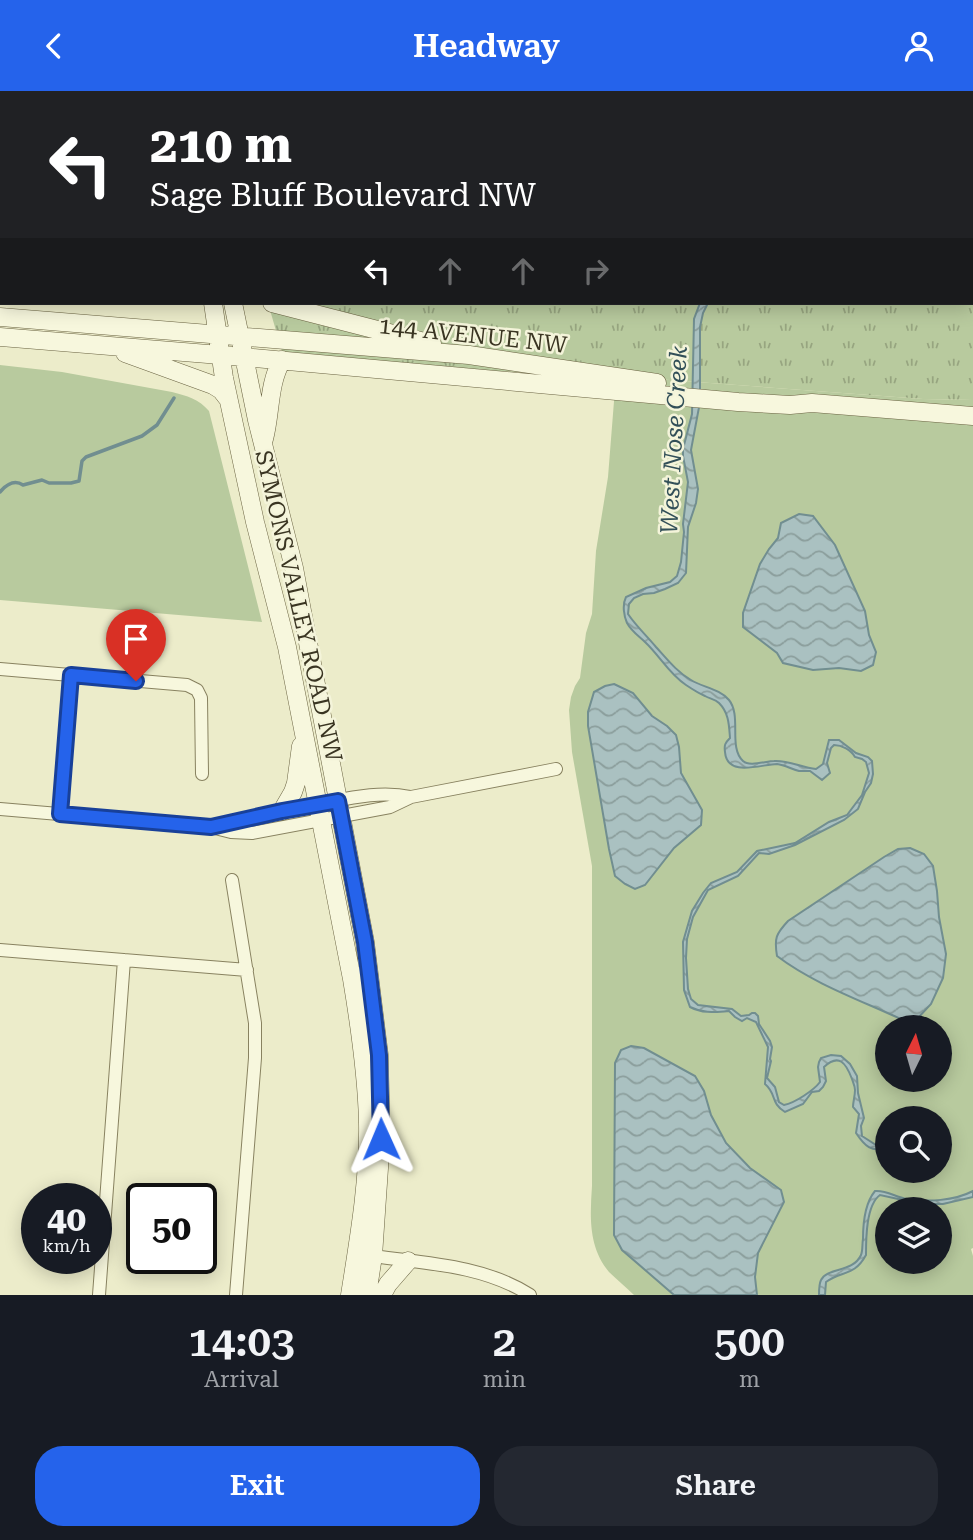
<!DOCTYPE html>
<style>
body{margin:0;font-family:"Roboto Serif",serif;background:#242831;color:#f1f3f6;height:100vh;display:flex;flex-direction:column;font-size:26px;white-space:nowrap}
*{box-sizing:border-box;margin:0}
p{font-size:23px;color:#9ea1a6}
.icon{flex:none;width:38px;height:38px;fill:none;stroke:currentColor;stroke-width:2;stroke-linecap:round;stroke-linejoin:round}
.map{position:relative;height:1204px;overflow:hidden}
.drawer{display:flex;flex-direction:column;background:#171b24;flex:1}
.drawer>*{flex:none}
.top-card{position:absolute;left:0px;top:0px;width:973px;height:214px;box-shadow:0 4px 18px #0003;background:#202124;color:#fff;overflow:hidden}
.needle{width:46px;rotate:5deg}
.tools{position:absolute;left:875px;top:924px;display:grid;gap:14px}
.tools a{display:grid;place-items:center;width:77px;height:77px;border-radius:50%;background:#171b24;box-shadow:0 4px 18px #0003;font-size:35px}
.speed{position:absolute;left:21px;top:1092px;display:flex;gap:14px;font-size:35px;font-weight:700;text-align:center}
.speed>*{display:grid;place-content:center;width:91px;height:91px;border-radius:50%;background:#171b24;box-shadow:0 4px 18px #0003;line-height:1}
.speed small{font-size:18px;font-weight:400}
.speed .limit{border:4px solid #111;border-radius:10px;background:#fff;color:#111}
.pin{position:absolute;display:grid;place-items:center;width:60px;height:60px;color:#fff;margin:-72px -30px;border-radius:50% 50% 50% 0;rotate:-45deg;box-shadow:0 0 7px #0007}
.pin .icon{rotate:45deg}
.me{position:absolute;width:77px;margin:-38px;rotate:359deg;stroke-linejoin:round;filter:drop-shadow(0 0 5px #0008)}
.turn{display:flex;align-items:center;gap:24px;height:147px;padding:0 35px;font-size:32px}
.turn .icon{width:91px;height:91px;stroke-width:2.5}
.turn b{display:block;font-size:49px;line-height:60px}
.lanes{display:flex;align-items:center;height:66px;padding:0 35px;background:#0003;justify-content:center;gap:35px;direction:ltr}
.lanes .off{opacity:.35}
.eta{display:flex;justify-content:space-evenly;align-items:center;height:119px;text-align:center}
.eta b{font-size:42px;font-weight:600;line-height:49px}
.cta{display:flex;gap:14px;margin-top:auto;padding:14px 35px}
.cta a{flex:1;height:80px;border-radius:28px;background:#2563eb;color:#fff;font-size:28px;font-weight:600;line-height:80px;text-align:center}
.cta a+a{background:#242831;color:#f1f3f6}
header{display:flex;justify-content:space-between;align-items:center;height:91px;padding:0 35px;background:#2563eb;color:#fff;font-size:32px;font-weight:600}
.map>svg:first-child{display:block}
.grass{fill:url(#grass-tufts)}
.green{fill:#b8ca9e;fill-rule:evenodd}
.water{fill:url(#water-waves);stroke:#718e90;stroke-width:2}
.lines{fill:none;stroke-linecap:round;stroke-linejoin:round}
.stream{stroke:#718e90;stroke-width:3.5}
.minor-casing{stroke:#888260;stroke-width:14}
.secondary-casing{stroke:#6a6342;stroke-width:19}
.minor{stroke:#f7f7dd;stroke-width:12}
.secondary{stroke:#f7f7dd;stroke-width:18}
.route-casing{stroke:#184099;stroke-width:18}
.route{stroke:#2563eb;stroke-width:12}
.labels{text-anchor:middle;stroke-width:5;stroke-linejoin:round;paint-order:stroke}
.street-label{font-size:23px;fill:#3a3522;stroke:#f4f4da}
.water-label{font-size:24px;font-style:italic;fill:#324f58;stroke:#f4f4da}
</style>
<header><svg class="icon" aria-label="back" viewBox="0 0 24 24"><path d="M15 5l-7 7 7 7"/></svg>Headway<svg class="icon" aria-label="person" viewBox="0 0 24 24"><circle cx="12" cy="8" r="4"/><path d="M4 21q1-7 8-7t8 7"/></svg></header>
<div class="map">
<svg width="973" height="1204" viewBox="0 0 973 1204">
<defs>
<pattern id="grass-tufts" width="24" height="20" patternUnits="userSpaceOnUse" patternTransform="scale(1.75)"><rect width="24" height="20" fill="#b8ca9e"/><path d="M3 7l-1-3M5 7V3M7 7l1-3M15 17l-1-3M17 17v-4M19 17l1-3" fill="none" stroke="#97a580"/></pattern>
<pattern id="water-waves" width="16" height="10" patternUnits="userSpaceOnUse" patternTransform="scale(1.75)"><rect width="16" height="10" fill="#aac1c1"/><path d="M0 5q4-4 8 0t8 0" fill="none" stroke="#8b9e9c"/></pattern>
</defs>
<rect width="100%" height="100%" fill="#ececca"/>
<path class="grass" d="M190,0H973V309L923,308L616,285L285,271L268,212H971V2H191Z"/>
<path class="green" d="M0,274L62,281L172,301C187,305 199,308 209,320L262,531L0,509Z
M616,285L923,308L973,309V1157L971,1158L973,1165V1204H634C626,1196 617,1189 609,1181C588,1156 590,1125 592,1095V775L572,661L569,619L571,606L575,595L580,587L586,542L592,523L596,460L608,386ZM887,936H940V989H887ZM887,1027H940V1080H887ZM887,1118H940V1171H887Z"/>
<path class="water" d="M700,212H708L703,222L700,236V311L691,359L698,398L696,412L688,436L686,482L678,492L665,498L654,502L643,503L634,507L629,513L628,523C636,535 647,545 656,556C667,568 677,581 691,589C702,596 720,598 729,609C742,625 728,656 743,670C749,676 766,670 774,670C789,669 802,677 816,678L823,673L829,649H839L856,662L868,666L872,670L873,683L871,692L865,701L858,718L844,729L795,754L769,763L759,762L738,785L708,799L693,826L687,848L686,867L688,898L691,908L698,914L732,918L741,925L749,924L752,922H755L758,925L759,933L770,950L772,956L770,968L771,970L767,987L775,996L779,1011L784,1014C795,1012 814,999 820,991L818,976L819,971L821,967L831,964L841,965L850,973L857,985L858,1002L864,1027L861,1035L862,1045L876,1054L882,1053L887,1048V1056C872,1063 864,1054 856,1042L859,1023L853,1016C853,1011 855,1005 855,999C855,995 853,991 852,988C846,972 839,962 824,976L826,990L823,996L819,1000L812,1001L803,1013L785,1021C770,1012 777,1003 765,993L768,956L756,931L747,927L742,930L735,926L729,920C715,921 704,923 690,916L684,899L683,851L692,820L703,802L711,792L737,781L757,760L795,752L829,731L847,724L862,704L869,682L866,671L862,668L855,666C851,659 842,654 834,654L831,657L827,672L830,682L822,689L810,680C809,680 800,680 799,680C791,678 785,674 777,673C762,673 727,687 725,661C724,654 725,652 730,647C729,634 729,622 719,612C715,608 710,608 705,605C698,602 692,598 686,594C669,583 660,565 645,551C639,545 632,541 627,532C624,525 622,514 626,506L646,497L670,491L677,485L681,471L684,441L683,433L688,391L683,365V358L692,323L694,228Z
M799,423L813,425L835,454L865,520L869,544L876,561L873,574L861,580L839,577L813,579L783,572L777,562L743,536V522L760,473L769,458L778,447L781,432Z
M614,593L633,602L652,625L667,635L676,644L679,656L681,682L702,719L701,734L674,757L645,794L635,798L625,793L615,785L609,758L588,635V621L594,601L605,595Z
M910,757L924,763L933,775L937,800L939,826L946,863L943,887L931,913L917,928L903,929C860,909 814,893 777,865C774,847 776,843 788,830L884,766L898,758Z
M631,955L644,957L695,985L704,1000L711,1024L726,1052L750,1077L781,1099L784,1111L758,1162L755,1186L757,1204H674L622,1159L614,1144L615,972L621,959Z
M875,1100C887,1099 895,1106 907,1108C928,1111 954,1110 973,1100V1106L943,1113H921L880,1104C866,1114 866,1148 866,1164C854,1186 842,1179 826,1191L825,1204H819C819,1200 819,1193 821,1189C827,1176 853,1182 861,1164C863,1159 862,1153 863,1148C863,1133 865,1112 875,1100Z"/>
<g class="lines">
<path class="stream" d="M703,0L704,2
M496,2V0
M0,401C6,394 14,388 23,394L42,389L49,392H71L79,390L82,370L86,366L142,345L157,334L174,307"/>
<defs>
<path id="minor" d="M0,578L187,594L197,599L201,607L202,683
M0,718L211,736L231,741L252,742L390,716L411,706L556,678
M60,723L71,584
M211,736C245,727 279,720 313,714C346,708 378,699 411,706
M232,789L255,932V967L236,1204
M0,859L247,879
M365,1164C420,1172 482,1173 530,1204
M99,1204L124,869"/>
<path id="secondary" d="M145,0L146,2
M160,0L161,2
M213,212L224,287L255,431L287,556L352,888C360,936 367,984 368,1032C369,1090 359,1147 350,1204
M233,212L257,329L294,477L302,520L365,851L379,964L381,1048L373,1165L367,1204
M272,212L432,253
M0,226L469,264L657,292
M0,246L220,264L738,311L790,314L812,312L973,325
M125,262L213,294L221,299L228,308
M264,348C271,322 268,293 282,269
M282,720L293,701L296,692L301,655
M382,1204L388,1193L408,1170"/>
</defs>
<use href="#minor" class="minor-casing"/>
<use href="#secondary" class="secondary-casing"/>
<use href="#minor" class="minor"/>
<use href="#secondary" class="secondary"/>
</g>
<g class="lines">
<defs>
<path id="route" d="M136,590L71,584L60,723L211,736L282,720L338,710L365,851L379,964L381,1048"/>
</defs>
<use href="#route" class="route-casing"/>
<use href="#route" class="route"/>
</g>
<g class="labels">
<g class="street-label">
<text transform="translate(473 244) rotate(6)" y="8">144 AVENUE NW</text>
<text transform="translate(299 515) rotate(77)" y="8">SYMONS VALLEY ROAD NW</text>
</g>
<g class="water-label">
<text transform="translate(674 349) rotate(-87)" y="8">West Nose Creek</text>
</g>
</g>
</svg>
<div class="tools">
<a><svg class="needle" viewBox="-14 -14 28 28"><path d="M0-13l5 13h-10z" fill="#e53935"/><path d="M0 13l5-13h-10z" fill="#9ea1a6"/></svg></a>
<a><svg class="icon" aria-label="search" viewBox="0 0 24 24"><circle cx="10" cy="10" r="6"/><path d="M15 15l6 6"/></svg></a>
<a><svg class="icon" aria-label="layers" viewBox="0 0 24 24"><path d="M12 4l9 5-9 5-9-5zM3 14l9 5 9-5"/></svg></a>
</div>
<div class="speed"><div>40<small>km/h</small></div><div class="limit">50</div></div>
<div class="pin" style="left:136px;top:590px;background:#d93025"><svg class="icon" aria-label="arrive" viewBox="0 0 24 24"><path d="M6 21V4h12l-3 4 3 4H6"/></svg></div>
<svg class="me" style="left:381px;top:1048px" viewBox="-20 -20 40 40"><path d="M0-17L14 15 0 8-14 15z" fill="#2563eb" stroke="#fff" stroke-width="4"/></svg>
<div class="top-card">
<div class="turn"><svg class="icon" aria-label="left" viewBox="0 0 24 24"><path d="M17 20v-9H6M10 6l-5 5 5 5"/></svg><div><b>210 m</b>Sage Bluff Boulevard NW</div></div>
<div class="lanes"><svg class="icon" aria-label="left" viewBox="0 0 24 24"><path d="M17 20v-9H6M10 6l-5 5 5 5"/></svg><svg class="icon off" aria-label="ahead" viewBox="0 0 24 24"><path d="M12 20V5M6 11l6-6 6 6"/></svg><svg class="icon off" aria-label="ahead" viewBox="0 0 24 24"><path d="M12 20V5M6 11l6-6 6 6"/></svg><svg class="icon off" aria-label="right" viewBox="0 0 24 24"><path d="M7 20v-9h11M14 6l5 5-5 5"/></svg></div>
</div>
</div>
<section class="drawer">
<div class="eta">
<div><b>14:03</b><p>Arrival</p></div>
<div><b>2</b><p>min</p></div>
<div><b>500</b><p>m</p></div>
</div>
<div class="cta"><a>Exit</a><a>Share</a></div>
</section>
